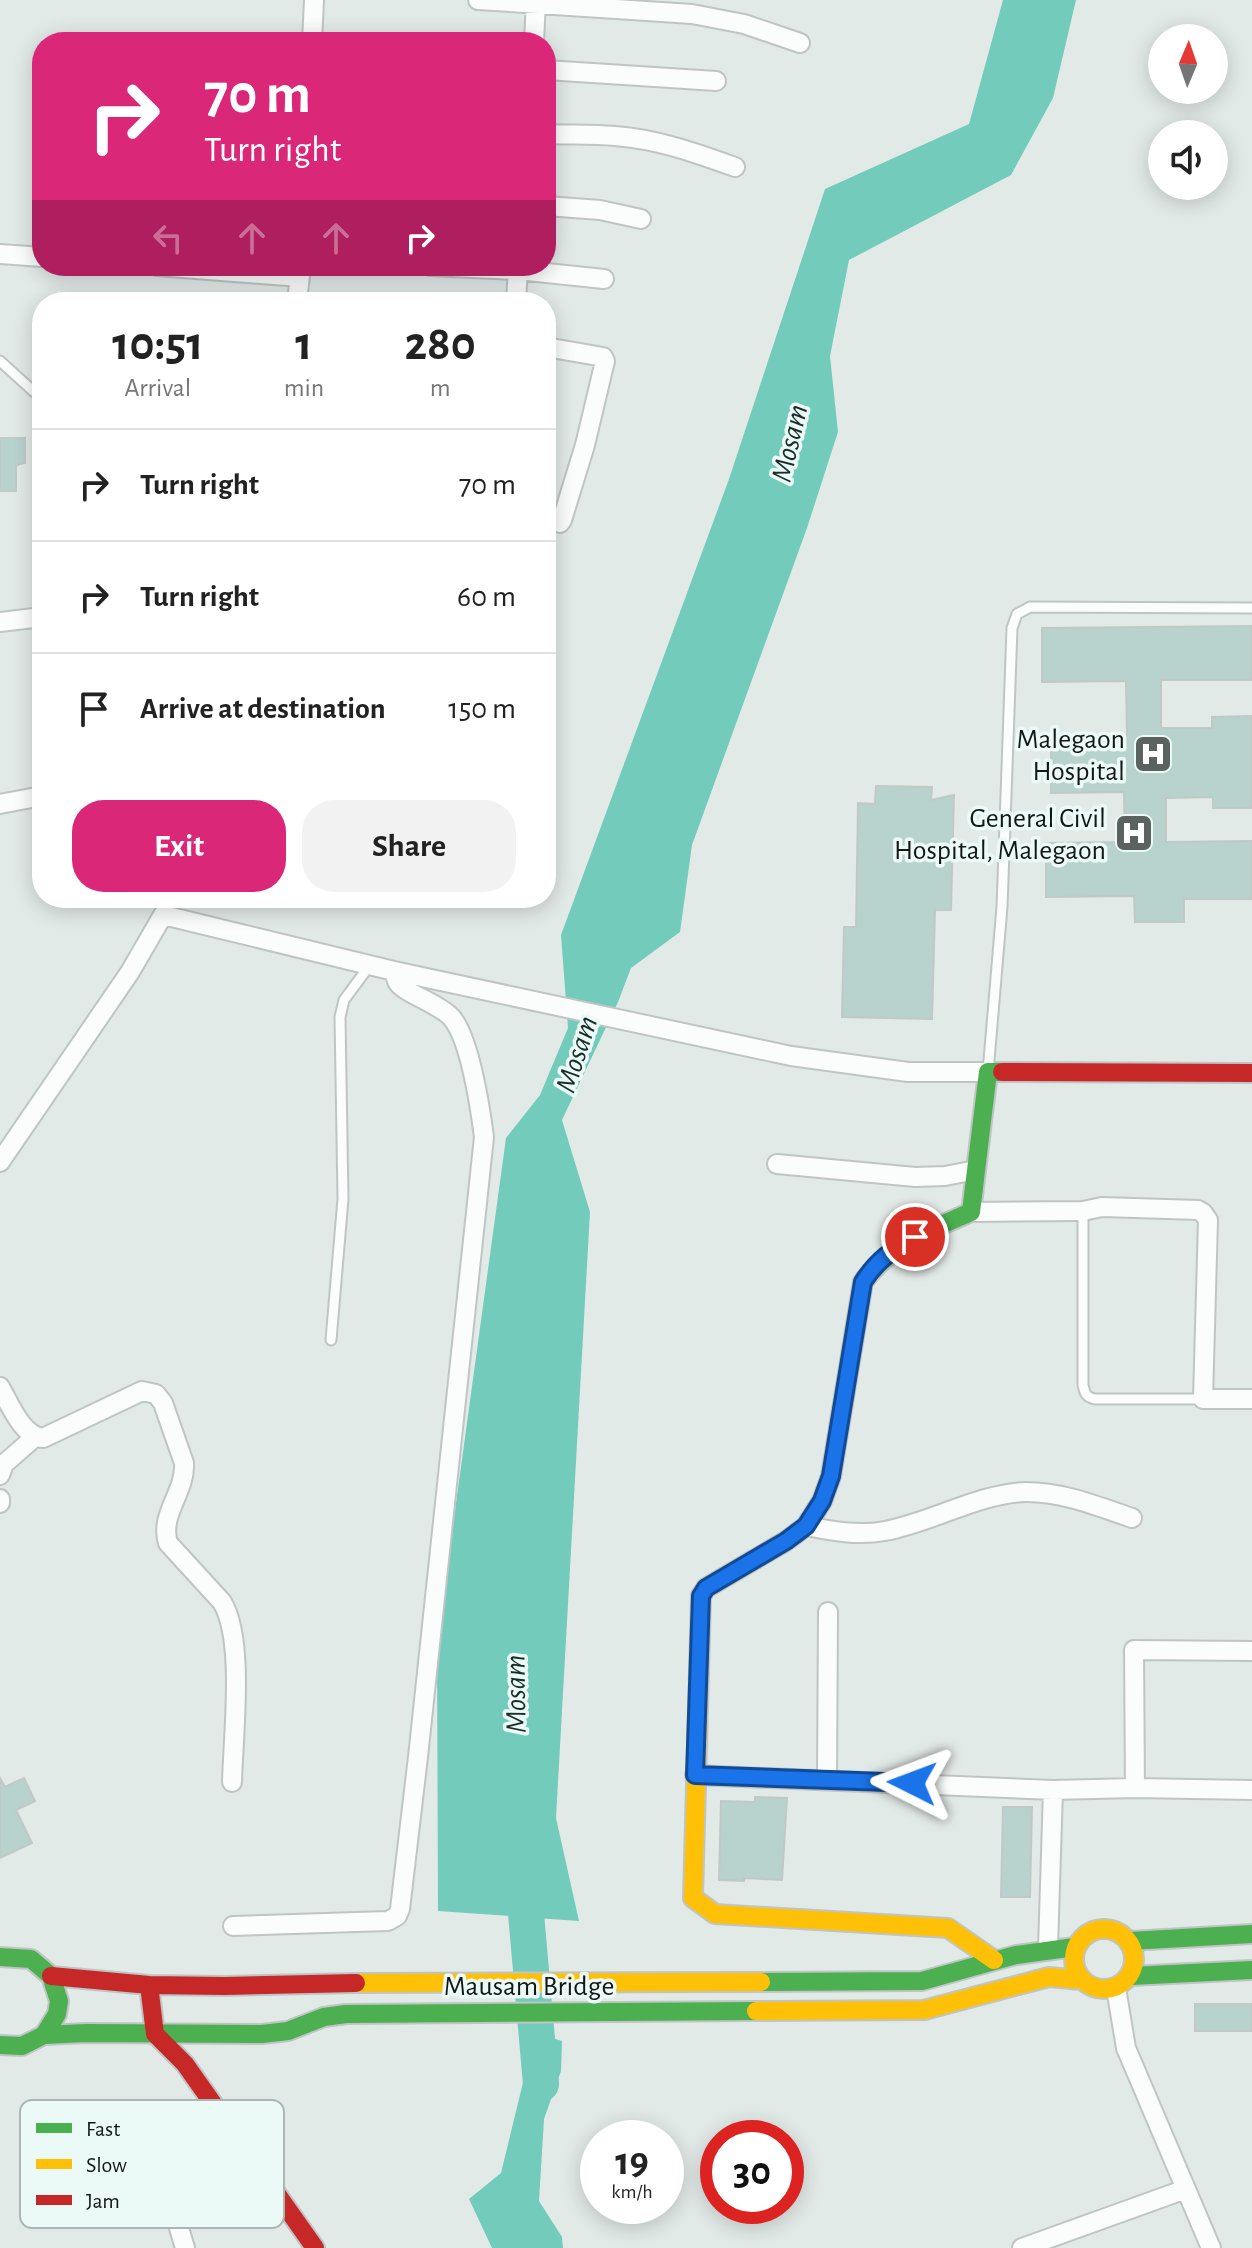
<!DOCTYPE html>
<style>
body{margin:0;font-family:"Alegreya Sans",sans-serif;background:#f2f2f2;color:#222;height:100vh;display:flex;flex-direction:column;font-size:30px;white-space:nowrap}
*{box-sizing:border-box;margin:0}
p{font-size:26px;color:#767676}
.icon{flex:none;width:44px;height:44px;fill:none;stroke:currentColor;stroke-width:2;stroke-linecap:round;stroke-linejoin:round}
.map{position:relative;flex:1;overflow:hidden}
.panel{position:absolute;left:32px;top:292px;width:524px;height:616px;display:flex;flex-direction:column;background:#fff;border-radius:32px;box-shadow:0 4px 20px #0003}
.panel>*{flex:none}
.hud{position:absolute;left:32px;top:32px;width:524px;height:244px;border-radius:32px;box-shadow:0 4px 20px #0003;background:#db2777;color:#fff;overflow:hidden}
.needle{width:52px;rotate:2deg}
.fabs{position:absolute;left:1148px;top:24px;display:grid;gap:16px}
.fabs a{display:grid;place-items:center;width:80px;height:80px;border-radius:50%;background:#fff;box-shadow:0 4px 20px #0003;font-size:40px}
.speed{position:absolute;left:580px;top:2120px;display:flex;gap:16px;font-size:40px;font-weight:700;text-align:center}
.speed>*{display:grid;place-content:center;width:104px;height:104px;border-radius:50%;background:#fff;box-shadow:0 4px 20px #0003;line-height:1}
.speed small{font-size:20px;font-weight:400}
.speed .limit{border:12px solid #d22;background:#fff;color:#111}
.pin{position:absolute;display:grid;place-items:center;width:68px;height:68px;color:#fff;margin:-34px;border:4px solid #fff;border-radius:50%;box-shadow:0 2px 8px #0007}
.me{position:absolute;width:88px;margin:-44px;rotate:273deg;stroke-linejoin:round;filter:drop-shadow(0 0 6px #0008)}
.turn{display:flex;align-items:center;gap:28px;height:168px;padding:0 40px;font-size:36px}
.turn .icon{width:104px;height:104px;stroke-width:2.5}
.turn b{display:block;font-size:56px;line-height:68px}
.lanes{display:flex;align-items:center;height:76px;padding:0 40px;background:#0003;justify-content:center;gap:40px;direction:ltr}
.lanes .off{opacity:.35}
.eta{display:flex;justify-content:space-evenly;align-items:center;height:136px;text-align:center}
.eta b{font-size:48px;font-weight:700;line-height:56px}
.cta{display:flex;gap:16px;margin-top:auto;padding:16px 40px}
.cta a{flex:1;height:92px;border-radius:32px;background:#db2777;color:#fff;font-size:32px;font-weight:700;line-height:92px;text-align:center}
.cta a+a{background:#f2f2f2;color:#222}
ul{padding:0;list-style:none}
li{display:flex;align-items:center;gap:24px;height:112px;padding:0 40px;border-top:2px solid #e0e0e0}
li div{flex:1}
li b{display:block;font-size:30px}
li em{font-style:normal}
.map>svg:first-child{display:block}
.water{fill:#73cbbb}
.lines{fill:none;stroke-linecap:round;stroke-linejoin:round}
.river{stroke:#73cbbb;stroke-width:36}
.building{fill:#b8d2cd;stroke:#c2c8c6;stroke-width:2}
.lane-casing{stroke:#bfc5c4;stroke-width:13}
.street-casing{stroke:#bfc5c4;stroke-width:22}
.fast-casing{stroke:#bfc5c4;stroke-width:22}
.slow-casing{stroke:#bfc5c4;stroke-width:22}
.jam-casing{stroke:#bfc5c4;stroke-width:22}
.lane{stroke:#fbfcfc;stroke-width:9}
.street{stroke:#fbfcfc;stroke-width:18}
.fast{stroke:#4caf50;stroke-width:18}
.slow{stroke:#ffc107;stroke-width:18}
.jam{stroke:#c62828;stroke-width:18}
.route-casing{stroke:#114b97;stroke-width:20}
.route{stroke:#1a73e8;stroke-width:14}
.labels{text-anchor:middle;stroke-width:7;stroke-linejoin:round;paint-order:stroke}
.poi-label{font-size:28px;fill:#131817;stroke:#ecfaf7;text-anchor:end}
.street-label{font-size:28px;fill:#131817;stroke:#ecfaf7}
.water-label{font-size:30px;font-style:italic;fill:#192e2a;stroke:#ecfaf7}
.key{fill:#ecfaf7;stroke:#abb6b4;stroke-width:2}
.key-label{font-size:22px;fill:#131817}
</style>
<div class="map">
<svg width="1252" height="2248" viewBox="0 0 1252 2248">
<rect width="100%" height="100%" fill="#e2eae8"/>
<path class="water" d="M1003,0H1076L1053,98L1011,175L849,260L830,356L838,432L807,528L692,845L680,932L631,968L618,1002L562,1120L590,1212L556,1818L579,1921L438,1911L437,1642L506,1138L540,1095L568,1028L561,935L729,479L825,189L969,124Z
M535,2033L562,2041L561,2071L544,2119L539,2201L562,2237L563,2248H492L469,2199L501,2173Z"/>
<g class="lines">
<path class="river" d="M522,1868L541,2084"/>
</g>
<path class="building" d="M0,438H25V463L16,465V491H0Z
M1252,626V680H1161V728H1212V717L1252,716V808H1213V797L1166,798V842L1252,841V899H1184V922H1135L1134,896L1046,897V843L1125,842L1124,792L1051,793V737L1127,736L1126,681L1042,682V628Z
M876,786L932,787L931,800L954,795L951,910H935L932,1019L842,1017L844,927H856L858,803L875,804Z
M0,1778L5,1787L24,1778L35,1801L16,1810L32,1843L0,1858Z
M755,1797L787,1798L782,1880L744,1878V1881L719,1880L721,1801L755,1802Z
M1003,1807H1032L1030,1897H1001Z
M1195,2004H1252V2031H1195Z"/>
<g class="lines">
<defs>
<path id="lane" d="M0,361L42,399
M988,1072L1002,907L1012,628L1017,614L1030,607L1252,608
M1083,1211V1385C1085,1394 1086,1397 1095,1399H1203
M331,1340L343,1199L340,1017L344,1000L370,965"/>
<path id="street" d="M478,0L692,14L744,24L800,43
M312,42L314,0
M534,42L536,0
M546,70L716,81
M546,134C569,135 592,134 615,136C657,139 696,153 735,167
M546,206L600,210L641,219
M0,254L42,257
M157,266L300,277
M430,266L518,270L604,279
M297,302L301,266
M516,302L518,266
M546,347L603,357L605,361L585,445L562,520L560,523L546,515
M0,622L42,617
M0,804L42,796
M0,1162L130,972L163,915L394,971L791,1056L908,1072H988
M777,1164L915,1177L945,1176L976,1170
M971,1212L1083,1211L1102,1207L1198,1210L1203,1213L1208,1220L1203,1399H1252
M0,1387C10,1404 22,1436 43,1438L142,1391L156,1394L163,1403L184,1463C186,1492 159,1514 168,1543L222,1602C245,1639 233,1737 232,1782
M0,1475L4,1464L35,1437
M0,1499V1503
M806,1526C832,1531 858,1536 885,1531C930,1523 980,1493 1026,1492C1063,1492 1097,1506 1132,1518
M695,1775L1053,1790
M827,1780L828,1612
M1135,1788L1134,1650L1252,1651
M233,1926L388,1921L397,1916L400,1909L418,1757L484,1137C480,1107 470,1038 451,1017C438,1003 406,994 398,983C396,979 395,975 394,971
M1048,1948L1053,1790L1135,1788L1252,1790
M1116,1988L1126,2048L1211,2248
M179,2228L185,2248
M1022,2248L1186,2189"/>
<path id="fast" d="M701,1596L706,1588L786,1541L806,1526L822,1501L831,1476L863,1282C890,1245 930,1230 971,1212L988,1072H1002
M1130,1941L1252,1934
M0,1957L31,1959L51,1976L59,2001L57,2014L44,2035L22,2046L0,2045
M1131,1976L1252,1970
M761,1982L922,1981L1016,1955L1075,1947
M44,2035L86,2033L262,2034L288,2031L324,2017L346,2014L756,2011"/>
<path id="slow" d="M701,1596L693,1898L715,1914L948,1928L994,1960
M1074 1959a30 30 0 1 1 60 0a30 30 0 1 1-60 0Z
M356,1983L761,1982
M756,2011L924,2010L1049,1977L1082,1980"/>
<path id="jam" d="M1002,1072L1252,1073
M51,1976L149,1985L225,1986L356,1983
M149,1985L155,2034L185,2064L315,2248"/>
</defs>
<use href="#lane" class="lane-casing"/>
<use href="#street" class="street-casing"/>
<use href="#fast" class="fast-casing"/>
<use href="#slow" class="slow-casing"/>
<use href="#jam" class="jam-casing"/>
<use href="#lane" class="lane"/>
<use href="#street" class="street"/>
<use href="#fast" class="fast"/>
<use href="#slow" class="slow"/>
<use href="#jam" class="jam"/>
</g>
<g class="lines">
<defs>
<path id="route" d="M912,1783L695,1775L701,1596L706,1588L786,1541L806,1526L822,1501L831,1476L863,1282C877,1260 893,1249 915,1237"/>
</defs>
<use href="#route" class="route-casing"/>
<use href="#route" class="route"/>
</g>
<defs>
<symbol id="hospital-square" viewBox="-11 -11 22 22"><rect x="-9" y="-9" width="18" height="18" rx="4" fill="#5b6260" stroke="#ecfaf7"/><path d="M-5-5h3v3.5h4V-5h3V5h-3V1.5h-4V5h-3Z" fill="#fff"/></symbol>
</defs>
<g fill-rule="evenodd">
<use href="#hospital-square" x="1131" y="732" width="44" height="44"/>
<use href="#hospital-square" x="1112" y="811" width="44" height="44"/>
</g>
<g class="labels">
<g class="poi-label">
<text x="1125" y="748">Malegaon<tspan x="1125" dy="32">Hospital</tspan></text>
<text x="1106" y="827">General Civil<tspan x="1106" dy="32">Hospital, Malegaon</tspan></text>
</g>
<g class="street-label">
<text x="529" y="1995">Mausam Bridge</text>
</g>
<g class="water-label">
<text transform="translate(789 443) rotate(-77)" y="10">Mosam</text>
<text transform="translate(576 1054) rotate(-72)" y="10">Mosam</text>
<text transform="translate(515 1694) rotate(-91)" y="10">Mosam</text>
</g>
</g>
<rect x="20" y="2100" width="264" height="128" rx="12" class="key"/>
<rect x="36" y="2123" width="36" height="10" fill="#4caf50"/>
<rect x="36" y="2159" width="36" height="10" fill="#ffc107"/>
<rect x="36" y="2195" width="36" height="10" fill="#c62828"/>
<g class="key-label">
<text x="86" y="2136">Fast</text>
<text x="86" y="2172">Slow</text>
<text x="86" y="2208">Jam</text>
</g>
</svg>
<div class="fabs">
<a><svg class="needle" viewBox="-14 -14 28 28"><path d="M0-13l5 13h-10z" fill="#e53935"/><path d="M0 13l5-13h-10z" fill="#767676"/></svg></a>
<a><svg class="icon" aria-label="sound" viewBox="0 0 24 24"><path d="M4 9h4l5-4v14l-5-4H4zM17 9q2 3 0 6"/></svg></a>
</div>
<div class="speed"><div>19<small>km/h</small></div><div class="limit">30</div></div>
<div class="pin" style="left:915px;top:1237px;background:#d93025"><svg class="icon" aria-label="arrive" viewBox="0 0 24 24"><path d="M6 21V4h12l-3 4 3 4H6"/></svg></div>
<svg class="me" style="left:912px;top:1783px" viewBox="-20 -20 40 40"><path d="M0-17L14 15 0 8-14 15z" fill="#1a73e8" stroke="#fff" stroke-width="4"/></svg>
<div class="hud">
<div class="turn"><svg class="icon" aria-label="right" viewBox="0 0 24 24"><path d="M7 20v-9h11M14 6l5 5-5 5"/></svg><div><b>70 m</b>Turn right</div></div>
<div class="lanes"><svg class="icon off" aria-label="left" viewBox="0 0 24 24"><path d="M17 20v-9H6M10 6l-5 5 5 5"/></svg><svg class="icon off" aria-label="ahead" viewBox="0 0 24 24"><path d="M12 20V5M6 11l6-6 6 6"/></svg><svg class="icon off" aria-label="ahead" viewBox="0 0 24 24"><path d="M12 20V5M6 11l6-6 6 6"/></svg><svg class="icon" aria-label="right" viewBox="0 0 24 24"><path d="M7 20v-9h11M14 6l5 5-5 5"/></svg></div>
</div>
<section class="panel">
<div class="eta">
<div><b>10:51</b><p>Arrival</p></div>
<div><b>1</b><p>min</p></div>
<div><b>280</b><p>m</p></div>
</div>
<ul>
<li><svg class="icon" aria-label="right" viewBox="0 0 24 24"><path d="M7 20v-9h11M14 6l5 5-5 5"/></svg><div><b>Turn right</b></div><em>70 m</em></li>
<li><svg class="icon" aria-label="right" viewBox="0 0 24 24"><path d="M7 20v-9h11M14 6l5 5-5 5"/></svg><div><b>Turn right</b></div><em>60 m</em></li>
<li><svg class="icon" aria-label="arrive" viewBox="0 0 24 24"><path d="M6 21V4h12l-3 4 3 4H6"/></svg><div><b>Arrive at destination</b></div><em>150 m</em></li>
</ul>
<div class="cta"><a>Exit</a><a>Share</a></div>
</section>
</div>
